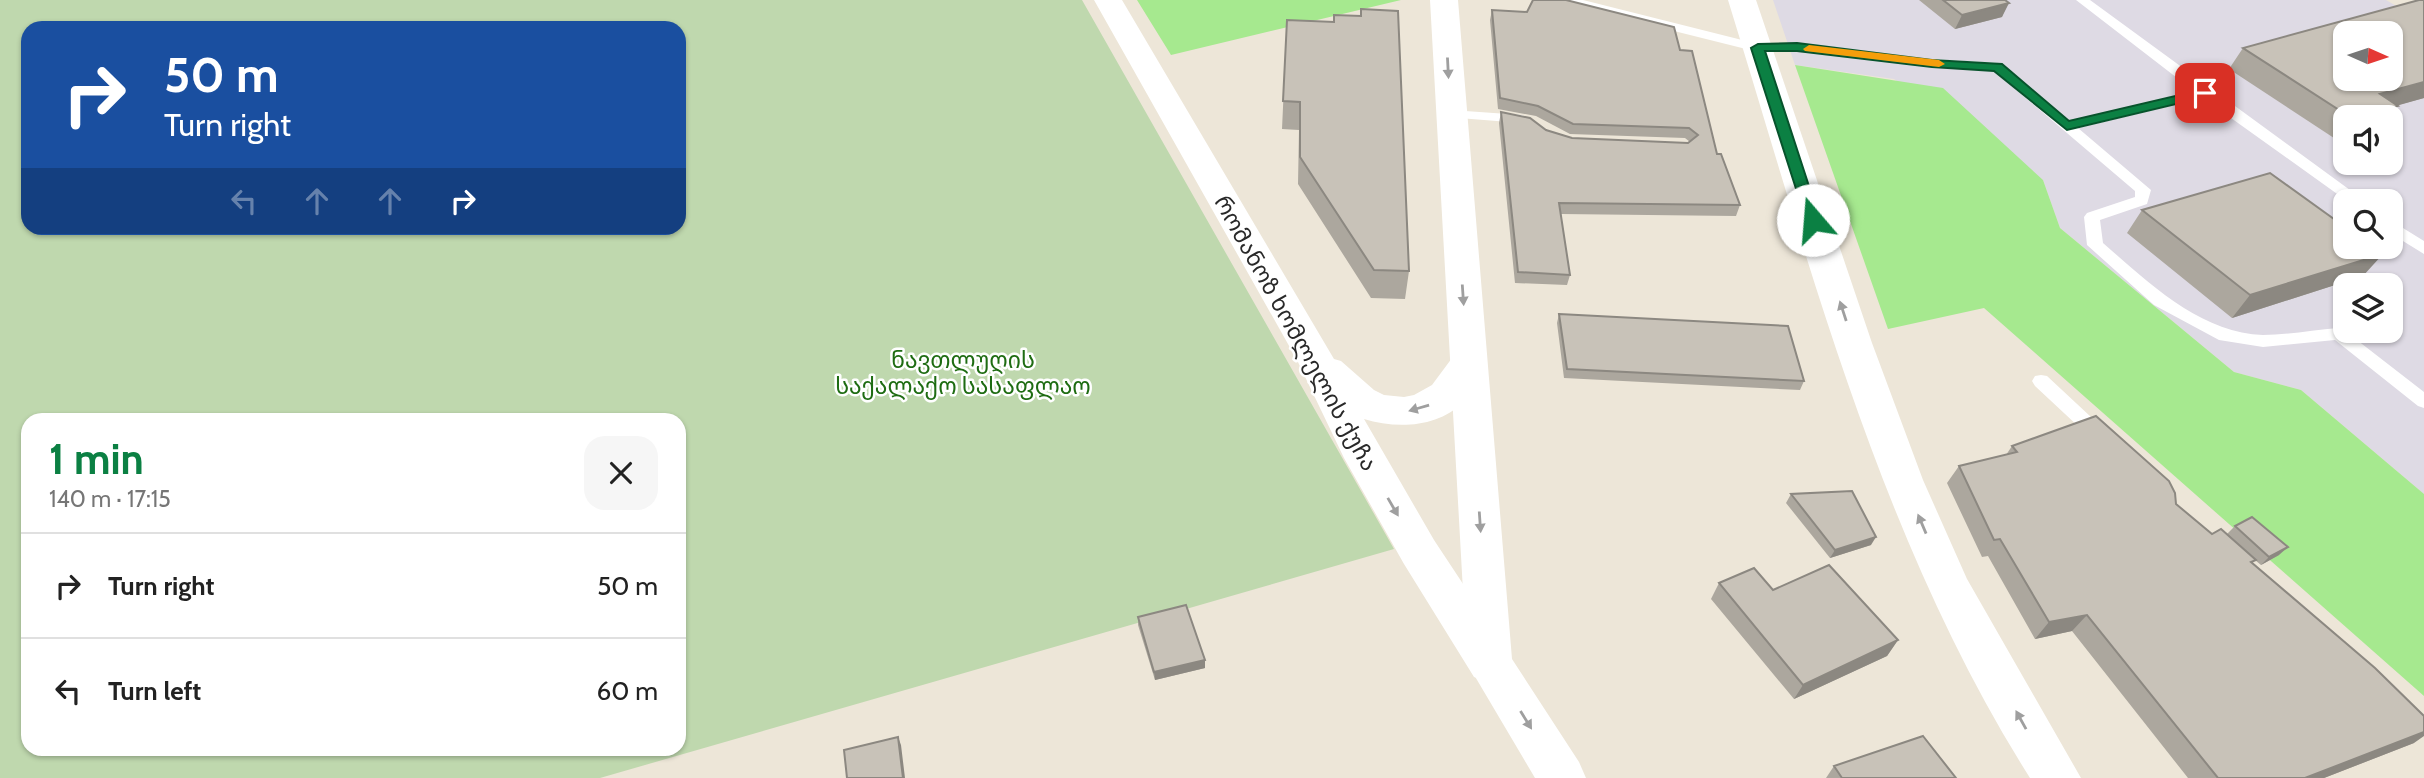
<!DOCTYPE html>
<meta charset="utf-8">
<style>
body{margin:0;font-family:Cabin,"Noto Sans Georgian",sans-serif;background:#f6f6f6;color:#222;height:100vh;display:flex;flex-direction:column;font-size:26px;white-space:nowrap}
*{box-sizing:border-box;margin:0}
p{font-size:23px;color:#767676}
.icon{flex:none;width:38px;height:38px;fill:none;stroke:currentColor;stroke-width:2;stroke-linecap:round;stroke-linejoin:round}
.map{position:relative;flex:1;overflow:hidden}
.sheet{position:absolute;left:21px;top:413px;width:665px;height:343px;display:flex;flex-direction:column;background:#fff;border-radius:21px;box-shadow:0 2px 5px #0004}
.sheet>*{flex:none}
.banner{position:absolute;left:21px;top:21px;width:665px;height:214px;border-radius:21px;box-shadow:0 2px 5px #0004;background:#1a4fa0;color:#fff;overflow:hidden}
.needle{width:46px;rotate:93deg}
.fabs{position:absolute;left:2333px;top:21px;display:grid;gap:14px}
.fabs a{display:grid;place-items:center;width:70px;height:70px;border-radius:14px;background:#fff;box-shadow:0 2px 5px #0004;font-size:35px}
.pin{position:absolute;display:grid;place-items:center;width:60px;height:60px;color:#fff;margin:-30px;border-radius:14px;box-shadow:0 4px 10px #0006}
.me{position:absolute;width:77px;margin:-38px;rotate:342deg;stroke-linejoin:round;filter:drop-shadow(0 0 5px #0008)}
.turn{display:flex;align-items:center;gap:24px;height:147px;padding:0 28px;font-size:32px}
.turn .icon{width:91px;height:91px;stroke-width:2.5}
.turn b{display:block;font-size:49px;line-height:60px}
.lanes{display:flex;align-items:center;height:66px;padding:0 28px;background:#0003;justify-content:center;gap:35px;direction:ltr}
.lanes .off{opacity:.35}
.round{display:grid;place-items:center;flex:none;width:74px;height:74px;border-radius:21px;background:#f6f6f6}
.head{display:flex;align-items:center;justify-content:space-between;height:119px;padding:0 28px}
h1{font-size:42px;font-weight:800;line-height:52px;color:#0b8043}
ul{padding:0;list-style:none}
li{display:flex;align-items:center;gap:21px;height:105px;padding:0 28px;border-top:2px solid #e0e0e0}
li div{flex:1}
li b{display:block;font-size:26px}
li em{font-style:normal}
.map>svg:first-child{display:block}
.industrial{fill:#dedae4;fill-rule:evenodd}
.green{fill:#a6e98f}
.cemetery{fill:#bfd8ae;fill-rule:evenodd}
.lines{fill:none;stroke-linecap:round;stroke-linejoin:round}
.service{fill:#fff;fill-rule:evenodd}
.tertiary{fill:#fff;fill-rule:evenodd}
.secondary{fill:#fff;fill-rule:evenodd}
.wall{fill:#aca79e}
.shaded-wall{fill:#8c8881}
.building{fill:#c8c2b8;stroke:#8c8881;stroke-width:2;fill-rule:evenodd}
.oneway{fill:#9f9f9f}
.route{fill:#0b8043;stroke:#07532c;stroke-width:2}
.slow{fill:#f59e0b}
.labels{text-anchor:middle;stroke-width:5;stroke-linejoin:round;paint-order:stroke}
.street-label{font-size:23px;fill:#292929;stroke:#fff}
.park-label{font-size:23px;fill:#1e6c12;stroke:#fff}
</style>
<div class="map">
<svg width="2424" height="778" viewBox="0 0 2424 778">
<rect width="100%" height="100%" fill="#ede6d8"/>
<path class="industrial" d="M1773,0H2386L2424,22V494L2301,390L2234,372L2060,228L2043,180L1894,79L1795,65ZM2345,33H2390V79H2345ZM2345,117H2390V163H2345ZM2345,201H2390V247H2345ZM2345,285H2390V331H2345Z"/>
<path class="green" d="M1137,0H1401L1171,55Z
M1795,65L1943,88L2043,180L2060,228L2234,372L2301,390L2424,494V696L1984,308L1888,329Z"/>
<path class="cemetery" d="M0,0H1082L1394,549L600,778H0ZM28,28H679V228H28ZM28,420H679V749H28Z"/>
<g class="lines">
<path class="service" d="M1561,0H1583L1758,44L1797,43L1932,59L1998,63L2070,121L2194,91L2076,0H2090L2365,201H2347L2203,98L2078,128L2151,190L2147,204L2100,220L2103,243C2148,282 2200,333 2263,335C2287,335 2313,330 2338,328L2344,330L2424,392V408L2418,406L2335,340L2263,347L2219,340L2154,305L2087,245L2084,217L2087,213L2135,197V191L1994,71L1932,67L1797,51L1758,52L1562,3Z
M1451,110L1522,115L1529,119L1522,123L1446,117V111Z
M2390,220L2424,241V254L2390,233Z
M2041,375L2047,376L2106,431L2109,436L2106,441H2094L2035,386L2032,381L2035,376Z"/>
<path class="tertiary" d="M1094,0H1122L1334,359L1341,361L1374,390L1384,395L1404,397L1414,395L1432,385L1455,354L1468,350L1481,354L1487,364C1480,376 1473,391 1463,402C1438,428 1396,429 1364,419L1434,540L1506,649L1513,663L1506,677L1490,683L1474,677L1404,564L1344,458L1297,360Z"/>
<path class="secondary" d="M1430,0H1458L1512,659L1579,762L1586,778H1535L1467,663Z
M1728,0H1756L1872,343L1923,480L1967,579L2081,778H2030C1880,541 1810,265 1728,0Z"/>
</g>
<path class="wall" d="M1919,0H2005L2002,17L1955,29Z
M2424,0V98L2398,105L2389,117H2345V138L2337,140L2229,69L2243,48Z
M1361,9L1409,271L1405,299L1371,298L1298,184L1299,130L1282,129L1287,20L1334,22L1360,16Z
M1492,10L1680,50L1717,154L1740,205L1736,216L1561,214L1570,275L1567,285L1515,283L1499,123L1501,112L1546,130L1572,138L1688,143L1690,142L1685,138L1570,134L1536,116L1498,109L1490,20Z
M2142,210L2363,276L2232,318L2127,233Z
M1559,314L1804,381L1800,390L1564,378L1557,323Z
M2012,446L2176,504L2212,534H2227L2235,526L2279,555L2261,565L2255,560L2252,563L2414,743L2324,778H2188L2072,631L2035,639L1988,556L1982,557L1947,483L1959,466L2006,455Z
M1791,494L1871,545L1830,558L1786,503Z
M1719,583L1773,590L1898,640L1887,656L1794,699L1711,599Z
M1138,617L1205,660V668L1155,680L1138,625Z
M1834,766L1956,778H1826Z"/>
<path class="shaded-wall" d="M2009,3L2002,17L1955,29L1962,15Z
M2424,82V98L2364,115L2380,94Z
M2398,106L2389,117H2360Z
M2345,130V138L2337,140Z
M2383,254L2363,276L2232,318L2250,295Z
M1876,537L1871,545L1830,558L1835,550Z
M2288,547L2279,555L2261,565L2269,557Z
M2087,615L2072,631L2035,639L2049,622Z
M1898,640L1887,656L1794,699L1803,685Z
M1205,660V668L1155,680L1154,672Z
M2424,732V736L2414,743L2324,778H2305Z
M898,737L901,745L905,778H903Z"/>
<path class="building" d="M1533,0H1566L1674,27L1680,50L1692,51L1717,154H1721L1740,205L1559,203L1570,275L1518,272L1501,112L1530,118L1546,130L1572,138L1688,143L1698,135L1689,128L1573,124L1538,106L1500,98L1492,10L1527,12Z
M1943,0H2005L2009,3L1962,15Z
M2419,0H2424V82L2380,94L2398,106L2360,117H2350L2243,48ZM2345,33H2390V79H2345Z
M1361,9L1398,11L1409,271L1374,270L1300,157V102L1283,101L1287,20L1334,22V15L1361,16Z
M2270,173L2345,227V247H2373L2383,254L2250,295L2142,210Z
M1559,314L1788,326L1804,381L1567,369Z
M2096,416L2169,481L2175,493L2176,504L2212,534L2221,529L2256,560L2251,562L2375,668L2424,716V732L2305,778H2218L2087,615L2049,622L2000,539L1994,540L1959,466L2017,452L2012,446Z
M1852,491L1876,537L1835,550L1791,494Z
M2252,517L2288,547L2269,557L2235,526Z
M1829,565L1898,640L1803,685L1719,583L1754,568L1773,590Z
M1186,605L1205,660L1154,672L1138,617Z
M1923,736L1956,778H1842L1834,766Z
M898,737L903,778H847L844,750Z"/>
<defs><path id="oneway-solid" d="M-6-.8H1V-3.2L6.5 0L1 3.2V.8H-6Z" transform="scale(1.75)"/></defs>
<g class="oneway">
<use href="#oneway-solid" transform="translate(1448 68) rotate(87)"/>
<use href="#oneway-solid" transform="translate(1463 295) rotate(86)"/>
<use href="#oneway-solid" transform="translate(1843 311) rotate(-108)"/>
<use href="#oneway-solid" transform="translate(1419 408) rotate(164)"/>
<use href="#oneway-solid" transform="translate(1393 507) rotate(60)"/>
<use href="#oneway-solid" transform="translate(1480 522) rotate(86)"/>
<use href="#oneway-solid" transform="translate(1922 524) rotate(-113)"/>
<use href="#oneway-solid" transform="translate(1526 720) rotate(58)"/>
<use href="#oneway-solid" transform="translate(2021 720) rotate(-119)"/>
</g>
<path class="route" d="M1797,43L1932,60L2002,64L2069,121L2205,89L2211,93L2210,96L2067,130L1994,71L1932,67L1797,51H1765L1820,220L1813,225L1806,220L1751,48L1758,44Z"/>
<path class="slow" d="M1809,45L1939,60L1945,64L1939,67L1805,51L1803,49Z"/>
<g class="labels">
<g class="street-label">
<text transform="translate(1296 333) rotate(61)" y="8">რომანოზ ხომლელის ქუჩა</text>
</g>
<g class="park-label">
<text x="963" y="368">ნავთლუღის<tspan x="963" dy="26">საქალაქო სასაფლაო</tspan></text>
</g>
</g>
</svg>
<div class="fabs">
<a><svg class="needle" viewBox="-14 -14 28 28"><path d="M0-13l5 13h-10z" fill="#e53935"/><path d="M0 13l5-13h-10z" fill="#767676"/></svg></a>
<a><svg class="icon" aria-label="sound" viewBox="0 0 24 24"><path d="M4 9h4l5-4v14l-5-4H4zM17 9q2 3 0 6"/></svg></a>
<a><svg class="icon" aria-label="search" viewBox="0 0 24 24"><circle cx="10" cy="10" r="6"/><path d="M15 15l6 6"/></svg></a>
<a><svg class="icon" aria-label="layers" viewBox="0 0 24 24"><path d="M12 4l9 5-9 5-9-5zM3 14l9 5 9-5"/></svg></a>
</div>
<div class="pin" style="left:2205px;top:93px;background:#d93025"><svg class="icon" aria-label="arrive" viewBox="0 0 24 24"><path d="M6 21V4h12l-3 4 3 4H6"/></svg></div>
<svg class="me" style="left:1813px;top:220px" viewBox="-20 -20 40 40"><circle r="19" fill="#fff"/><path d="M0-13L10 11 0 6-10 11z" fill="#0b8043"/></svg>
<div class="banner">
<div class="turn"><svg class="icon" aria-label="right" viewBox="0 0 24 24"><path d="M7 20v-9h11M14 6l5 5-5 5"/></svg><div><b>50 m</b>Turn right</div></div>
<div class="lanes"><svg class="icon off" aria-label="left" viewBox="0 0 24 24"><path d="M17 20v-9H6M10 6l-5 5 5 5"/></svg><svg class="icon off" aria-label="ahead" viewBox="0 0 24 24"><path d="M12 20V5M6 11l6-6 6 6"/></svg><svg class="icon off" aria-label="ahead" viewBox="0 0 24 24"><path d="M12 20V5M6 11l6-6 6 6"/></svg><svg class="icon" aria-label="right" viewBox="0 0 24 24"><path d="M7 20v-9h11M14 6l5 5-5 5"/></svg></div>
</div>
<section class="sheet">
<div class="head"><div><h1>1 min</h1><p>140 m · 17:15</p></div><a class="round"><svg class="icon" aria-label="close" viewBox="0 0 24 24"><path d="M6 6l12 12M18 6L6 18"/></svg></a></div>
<ul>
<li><svg class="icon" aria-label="right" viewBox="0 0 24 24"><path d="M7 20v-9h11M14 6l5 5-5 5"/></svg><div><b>Turn right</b></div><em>50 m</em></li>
<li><svg class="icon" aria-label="left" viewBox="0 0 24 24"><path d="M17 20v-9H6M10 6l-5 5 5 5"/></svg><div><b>Turn left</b></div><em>60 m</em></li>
</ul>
</section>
</div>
